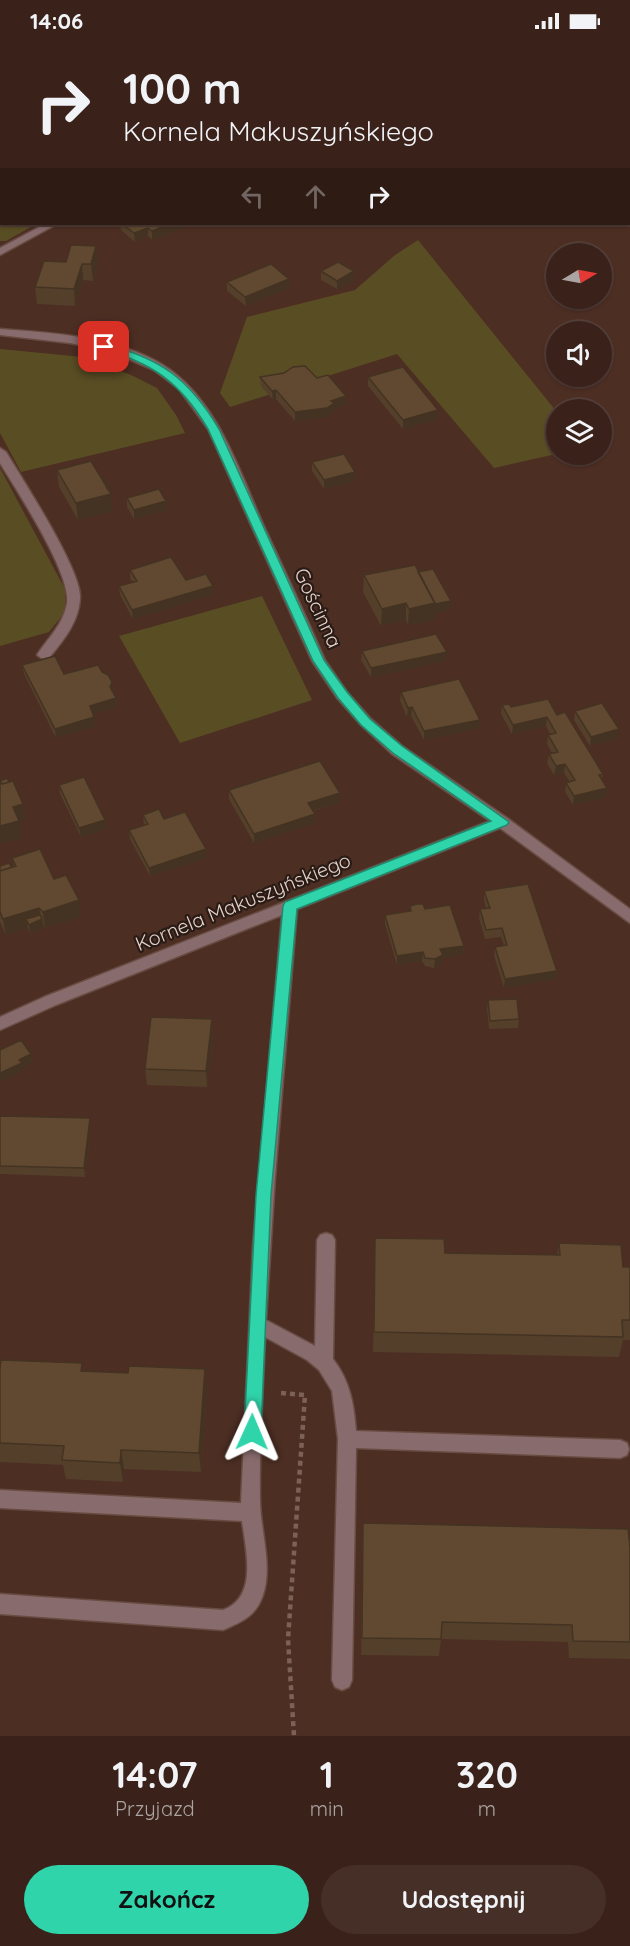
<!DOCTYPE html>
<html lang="pl">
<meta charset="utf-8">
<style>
body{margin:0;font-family:Quicksand,sans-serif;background:#452f27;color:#f1f3f6;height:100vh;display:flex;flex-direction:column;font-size:22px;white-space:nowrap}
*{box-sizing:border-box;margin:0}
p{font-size:20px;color:#aba4a2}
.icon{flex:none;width:33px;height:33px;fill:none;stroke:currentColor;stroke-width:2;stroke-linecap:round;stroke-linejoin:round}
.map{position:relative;height:1694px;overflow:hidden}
.details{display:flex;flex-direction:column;background:#3a221a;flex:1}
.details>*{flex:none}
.banner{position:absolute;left:0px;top:0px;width:630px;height:183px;box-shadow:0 2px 4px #0004,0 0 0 2px #543f39;background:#3a221a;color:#f1f3f6;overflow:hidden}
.needle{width:39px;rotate:80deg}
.fabs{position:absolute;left:546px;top:201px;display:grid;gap:12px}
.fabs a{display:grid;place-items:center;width:66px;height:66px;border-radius:50%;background:#3a221a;box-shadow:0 2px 4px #0004,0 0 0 2px #543f39;font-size:30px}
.pin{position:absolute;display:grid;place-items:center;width:51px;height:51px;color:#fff;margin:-26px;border-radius:12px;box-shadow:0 3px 9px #0006}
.me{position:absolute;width:66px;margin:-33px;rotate:1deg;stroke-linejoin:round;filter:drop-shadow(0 0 4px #0008)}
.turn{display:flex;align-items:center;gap:21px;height:126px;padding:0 24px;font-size:27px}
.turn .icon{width:78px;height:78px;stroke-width:2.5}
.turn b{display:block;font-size:42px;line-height:51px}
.lanes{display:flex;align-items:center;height:57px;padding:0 24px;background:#0003;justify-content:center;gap:30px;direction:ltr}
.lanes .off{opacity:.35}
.eta{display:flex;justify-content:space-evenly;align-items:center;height:102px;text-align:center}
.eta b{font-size:36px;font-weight:700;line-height:42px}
.cta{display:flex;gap:12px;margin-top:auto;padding:12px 24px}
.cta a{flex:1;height:69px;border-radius:36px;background:#2fd4aa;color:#111;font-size:24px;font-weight:700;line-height:69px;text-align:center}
.cta a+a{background:#452f27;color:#f1f3f6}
.status{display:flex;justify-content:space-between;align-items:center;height:42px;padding:0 30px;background:#3a221a;direction:ltr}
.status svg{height:16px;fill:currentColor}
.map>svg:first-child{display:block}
.green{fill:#594d24}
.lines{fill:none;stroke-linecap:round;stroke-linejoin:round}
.minor-casing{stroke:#684b41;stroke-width:3}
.path{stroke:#7c6157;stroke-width:4.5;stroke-dasharray:5 4;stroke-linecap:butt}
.minor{fill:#876b6d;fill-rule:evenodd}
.wall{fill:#533f2a}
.shaded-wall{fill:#432}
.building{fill:#614931;stroke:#432;stroke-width:1.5}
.route{fill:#2fd4aa;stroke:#1f8a6e;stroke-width:1.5}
.labels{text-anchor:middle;stroke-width:4.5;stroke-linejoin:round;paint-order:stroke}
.street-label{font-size:20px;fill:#e5d1ca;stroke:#291b15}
</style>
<div class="status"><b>14:06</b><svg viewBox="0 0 49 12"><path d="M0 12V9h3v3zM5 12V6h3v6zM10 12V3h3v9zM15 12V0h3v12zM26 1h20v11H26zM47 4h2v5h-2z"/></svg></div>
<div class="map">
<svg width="630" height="1694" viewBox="0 0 630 1694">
<rect width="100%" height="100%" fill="#4d2e23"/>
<path class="green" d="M0,155L2,182H36L6,199H0Z
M418,198L556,369V412L494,426L397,312L230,365L220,351L247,275L355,248L395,213Z
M0,307L83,315L131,333L157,346L176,373L185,391L21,430L0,391Z
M0,426L65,547L66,569L49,590L0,604Z
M262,554L312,658L180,701L119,594Z"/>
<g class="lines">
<defs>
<path id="minor" d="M264,0H274L262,2Z
M331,0H344L329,2Z
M375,0H388L390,2H376Z
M628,67H630V73H628Z
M45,182H57L0,213V206Z
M0,287C54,291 115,294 163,323C217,357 238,426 263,482C284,527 305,572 325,618L347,650L371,677L402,704L507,776L630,867V881L500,786L297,867L275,1136L266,1278L315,1304L317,1198L320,1193L326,1191L332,1193L335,1198L333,1317C350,1339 354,1362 356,1389L620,1398L627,1401L629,1407L627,1413L620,1416L356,1406L352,1638L349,1645L342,1648L335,1645L332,1638L338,1397L332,1349L319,1328L307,1318L265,1295C263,1349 259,1403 260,1457C260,1488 273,1523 263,1553C256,1574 242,1580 223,1588L0,1572V1552L223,1568C258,1555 246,1509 242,1479L0,1466V1448L241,1461L253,1204L282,873L56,963L0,988V975L44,955L490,779L392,712L361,683L337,656L312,619L208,387L179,347L154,328L112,310L70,301L0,293Z
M0,406L6,410C23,438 82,529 80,556C79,580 63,599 49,616L44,618L37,613C48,596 63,583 67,561C71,531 17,449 0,421Z"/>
</defs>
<use href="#minor" class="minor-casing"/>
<path class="path" d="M281,1351L305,1353L288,1597L294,1694"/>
<use href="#minor" class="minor"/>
</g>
<path class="wall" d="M120,182H193L152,198L148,194L135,200L121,188Z
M44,219L98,221L93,239L83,238L75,264L37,262L35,245Z
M321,229L354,238L337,247L321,238Z
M227,240L289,246L246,264L227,249Z
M260,335L317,336L346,354V363L334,367V370L327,375L295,379L276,357L273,358L261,344Z
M368,335L438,368V377L403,387L368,344Z
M312,420L355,430V439L324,447L312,429Z
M57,428L110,451L113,469L78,478L59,445Z
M127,456L167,468L134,477L127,465Z
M130,528L213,544V553L133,577L120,553L119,544L133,540L130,537Z
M418,530L450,568L435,571V578L408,583L406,578L381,584L363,550L364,533Z
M362,609L446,619L371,635L361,618Z
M22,623L64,632L102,630L112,640L113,650L116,656L117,665L93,672L95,684L56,696L24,632Z
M401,650L479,686L424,698L411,674L407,675L400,659Z
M502,663L557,673L603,732L602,737L606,755L573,763L565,750L566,741L570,740L564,731L554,733L547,721L549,712L552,711L547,702L548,693L550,692L546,684L512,692L501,672Z
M575,669L618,696L590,704L574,678Z
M59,743L106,787L81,795L60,752Z
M229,748L340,751V760L313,769L315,781L254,801L229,757Z
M143,773L164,777L206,807V816L150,834L130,797L129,788L144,783Z
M12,816L54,837L81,875L45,886L44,884V885L30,892L28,886L6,893L0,880V824L14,825Z
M484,849L557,929L556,937L504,946L494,914L495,905L504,904L501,895L485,897L479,876L480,867H486L484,858Z
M410,864L425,867L464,904L463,912L442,916V922L434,926L425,924L422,919L397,923L385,882V873L410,869Z
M488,958L519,977L518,986L489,987L487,967Z
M212,977L213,993L207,1045L147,1043L145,1027Z
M0,1074L90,1076L91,1085L85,1135L0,1132Z
M375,1196L445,1211L557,1213L559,1201L623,1225H630V1298H623L619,1315L373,1310Z
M0,1326L83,1329L207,1347L201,1430L124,1427L123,1440L66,1437L63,1423L0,1420Z
M363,1481L630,1505V1617L569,1616L568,1600L441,1597L439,1614L361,1613Z"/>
<path class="shaded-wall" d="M170,182H193L152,198V189Z
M148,186V194L135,200L134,191Z
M96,204L98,221L93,239L91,222Z
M82,222L83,238L75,264L74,247Z
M354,229V238L337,247V239Z
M289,237V246L246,264L245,255Z
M276,348V357L273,358L272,349Z
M346,354V363L334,367V370L327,375L295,379V370Z
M438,368V377L403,387V378Z
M355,430V439L324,447V438Z
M110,447L113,469L78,478L76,461L105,449Z
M166,459L167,468L134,477V468Z
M213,544V553L133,577L132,568Z
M451,559L450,568L435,571V578L408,583L409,567L435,561Z
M406,561V578L381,584L382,567Z
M447,610L446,619L371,635V626Z
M112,640L113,649L111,654L110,645Z
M116,656L117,665L91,673L90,664Z
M412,665L411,674L407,675L408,666Z
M94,675L95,684L56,696L55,687Z
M547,675L546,684L512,692L513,683Z
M480,678L479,686L424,698V689Z
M619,687L618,696L590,704L591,695Z
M565,722L564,731L554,733L556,724Z
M607,746L606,755L573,763L574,754Z
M340,751V760L308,770V761Z
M23,762L26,778L19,780L22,796L0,802V784L13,765Z
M315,772V781L254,801V792Z
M105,778L106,787L81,795L79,786Z
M206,807V816L150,834L149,826Z
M79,858L81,875L45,886L43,870Z
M39,866L41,877H42L44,885L30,892L29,883L26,877L28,886L6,893L3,877Z
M464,904L463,912L442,916V922L434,926L435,917L440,907Z
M423,910L422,919L397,923V914Z
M557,929L556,937L504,946L505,937Z
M212,977L213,993L207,1045L206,1029Z
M31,1012L33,1021L22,1026L23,1029L0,1040V1031L19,1018Z
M90,1076L91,1085L85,1135L84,1126Z
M205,1327L207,1347L201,1430L199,1411Z
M121,1408L124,1427L123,1440L120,1421Z"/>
<path class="building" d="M158,0H205L203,2H156Z
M122,182H170L152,189L148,186L134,191Z
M71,203L96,204L91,222H82L74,247L35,245L44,219L66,220Z
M338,220L354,229L337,239L321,229Z
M271,222L289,237L245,255L227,240Z
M305,324L317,336L328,333L346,354L331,359L334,361L327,366L295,370L276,348L272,349L260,335L284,331L293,325Z
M403,325L438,368L403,378L368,335Z
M344,412L355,430L324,438L312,420Z
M91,419L111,452L76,461L57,428Z
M103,436L110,447L108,448L102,437Z
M159,447L166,459L134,468L127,456Z
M171,515L186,538L206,532L213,544L132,568L119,544L137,539L130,528Z
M415,523L435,561L409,567L406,561L382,567L364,533Z
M433,527L451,559L435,562L418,530Z
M436,592L447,610L371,626L362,609Z
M55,614L64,632L98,623L102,630L108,633L112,640L110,645L116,656L90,664L94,675L55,687L22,623Z
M459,637L480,678L424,689L412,665L408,666L401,650Z
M548,657L557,673L565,670L603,732L599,733L607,746L574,754L566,741L575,738L565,722L556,724L549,712L558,710L548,693L556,691L547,675L513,683L502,663L509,662L511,665Z
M602,661L619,687L591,695L575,669Z
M320,719L340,751L308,761L315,772L254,792L229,748Z
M84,735L105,778L79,786L59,743Z
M7,736L9,740L2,742L0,739Z
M0,738L2,742L13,739L23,762L13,765L19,779L0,784Z
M159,767L164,777L185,770L206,807L149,826L129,788L148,782L143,773Z
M40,807L54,837L66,833L79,858L43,870L39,866L3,877L0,870V829L16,824L12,816Z
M9,821L12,825L0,829V824Z
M528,842L557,929L505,937L495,905L507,903L502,886L486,888L480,867L490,866L484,849Z
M417,862H423L425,867L450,863L464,904L440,907L443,913L435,917L425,916L423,910L397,914L385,873L411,869L410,864Z
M40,873L42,877L29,883L26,877Z
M517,957L519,977L490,979L488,958Z
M151,975L212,977L206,1029L145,1027Z
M21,998L31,1012L19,1018L22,1021L0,1031V1008Z
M0,1074L90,1076L84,1126L0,1124Z
M375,1196L444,1197L445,1211L560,1213L559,1201L621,1203L623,1225H630V1278H622L623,1295L374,1290Z
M1,1318L82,1321L81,1329L128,1331L129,1324L205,1327L199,1411L121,1408L120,1421L62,1418L64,1404L0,1401V1326Z
M363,1481L628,1487L630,1505V1600L573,1599L572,1583L442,1580L441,1597L362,1596Z"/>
<path class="route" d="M104,302C161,316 189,337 219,387L324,618L347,650L370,677L402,704L509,780L507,783L297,867L271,1153L261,1390L258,1395L252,1397L246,1395L244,1390L256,1153L283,864L285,860L491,779L393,711L361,683L338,656L313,619L208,387C181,341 152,320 101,307V303Z"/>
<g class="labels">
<g class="street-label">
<text transform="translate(318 566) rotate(65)" y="7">Gościnna</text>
<text transform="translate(243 860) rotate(-22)" y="7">Kornela Makuszyńskiego</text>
</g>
</g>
</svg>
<div class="fabs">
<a><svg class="needle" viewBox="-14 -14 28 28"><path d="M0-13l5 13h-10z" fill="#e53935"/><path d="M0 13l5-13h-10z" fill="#aba4a2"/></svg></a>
<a><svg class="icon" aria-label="sound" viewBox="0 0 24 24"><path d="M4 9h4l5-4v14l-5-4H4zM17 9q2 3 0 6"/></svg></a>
<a><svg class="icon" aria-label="layers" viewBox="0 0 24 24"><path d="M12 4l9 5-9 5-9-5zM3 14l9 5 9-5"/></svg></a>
</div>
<div class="pin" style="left:104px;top:305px;background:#d93025"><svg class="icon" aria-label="arrive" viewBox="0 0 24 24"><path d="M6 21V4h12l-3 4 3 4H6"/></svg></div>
<svg class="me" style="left:252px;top:1390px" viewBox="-20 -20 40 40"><path d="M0-17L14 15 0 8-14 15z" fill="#2fd4aa" stroke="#fff" stroke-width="4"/></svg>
<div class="banner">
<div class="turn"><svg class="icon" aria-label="right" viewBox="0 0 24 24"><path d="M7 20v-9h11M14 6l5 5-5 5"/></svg><div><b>100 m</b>Kornela Makuszyńskiego</div></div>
<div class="lanes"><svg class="icon off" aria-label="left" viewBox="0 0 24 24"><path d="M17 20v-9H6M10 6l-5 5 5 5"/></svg><svg class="icon off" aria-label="ahead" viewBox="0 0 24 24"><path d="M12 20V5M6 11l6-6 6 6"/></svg><svg class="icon" aria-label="right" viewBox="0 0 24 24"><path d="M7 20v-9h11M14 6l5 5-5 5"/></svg></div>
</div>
</div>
<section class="details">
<div class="eta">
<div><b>14:07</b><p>Przyjazd</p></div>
<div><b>1</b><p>min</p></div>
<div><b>320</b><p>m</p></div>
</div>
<div class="cta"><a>Zakończ</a><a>Udostępnij</a></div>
</section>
